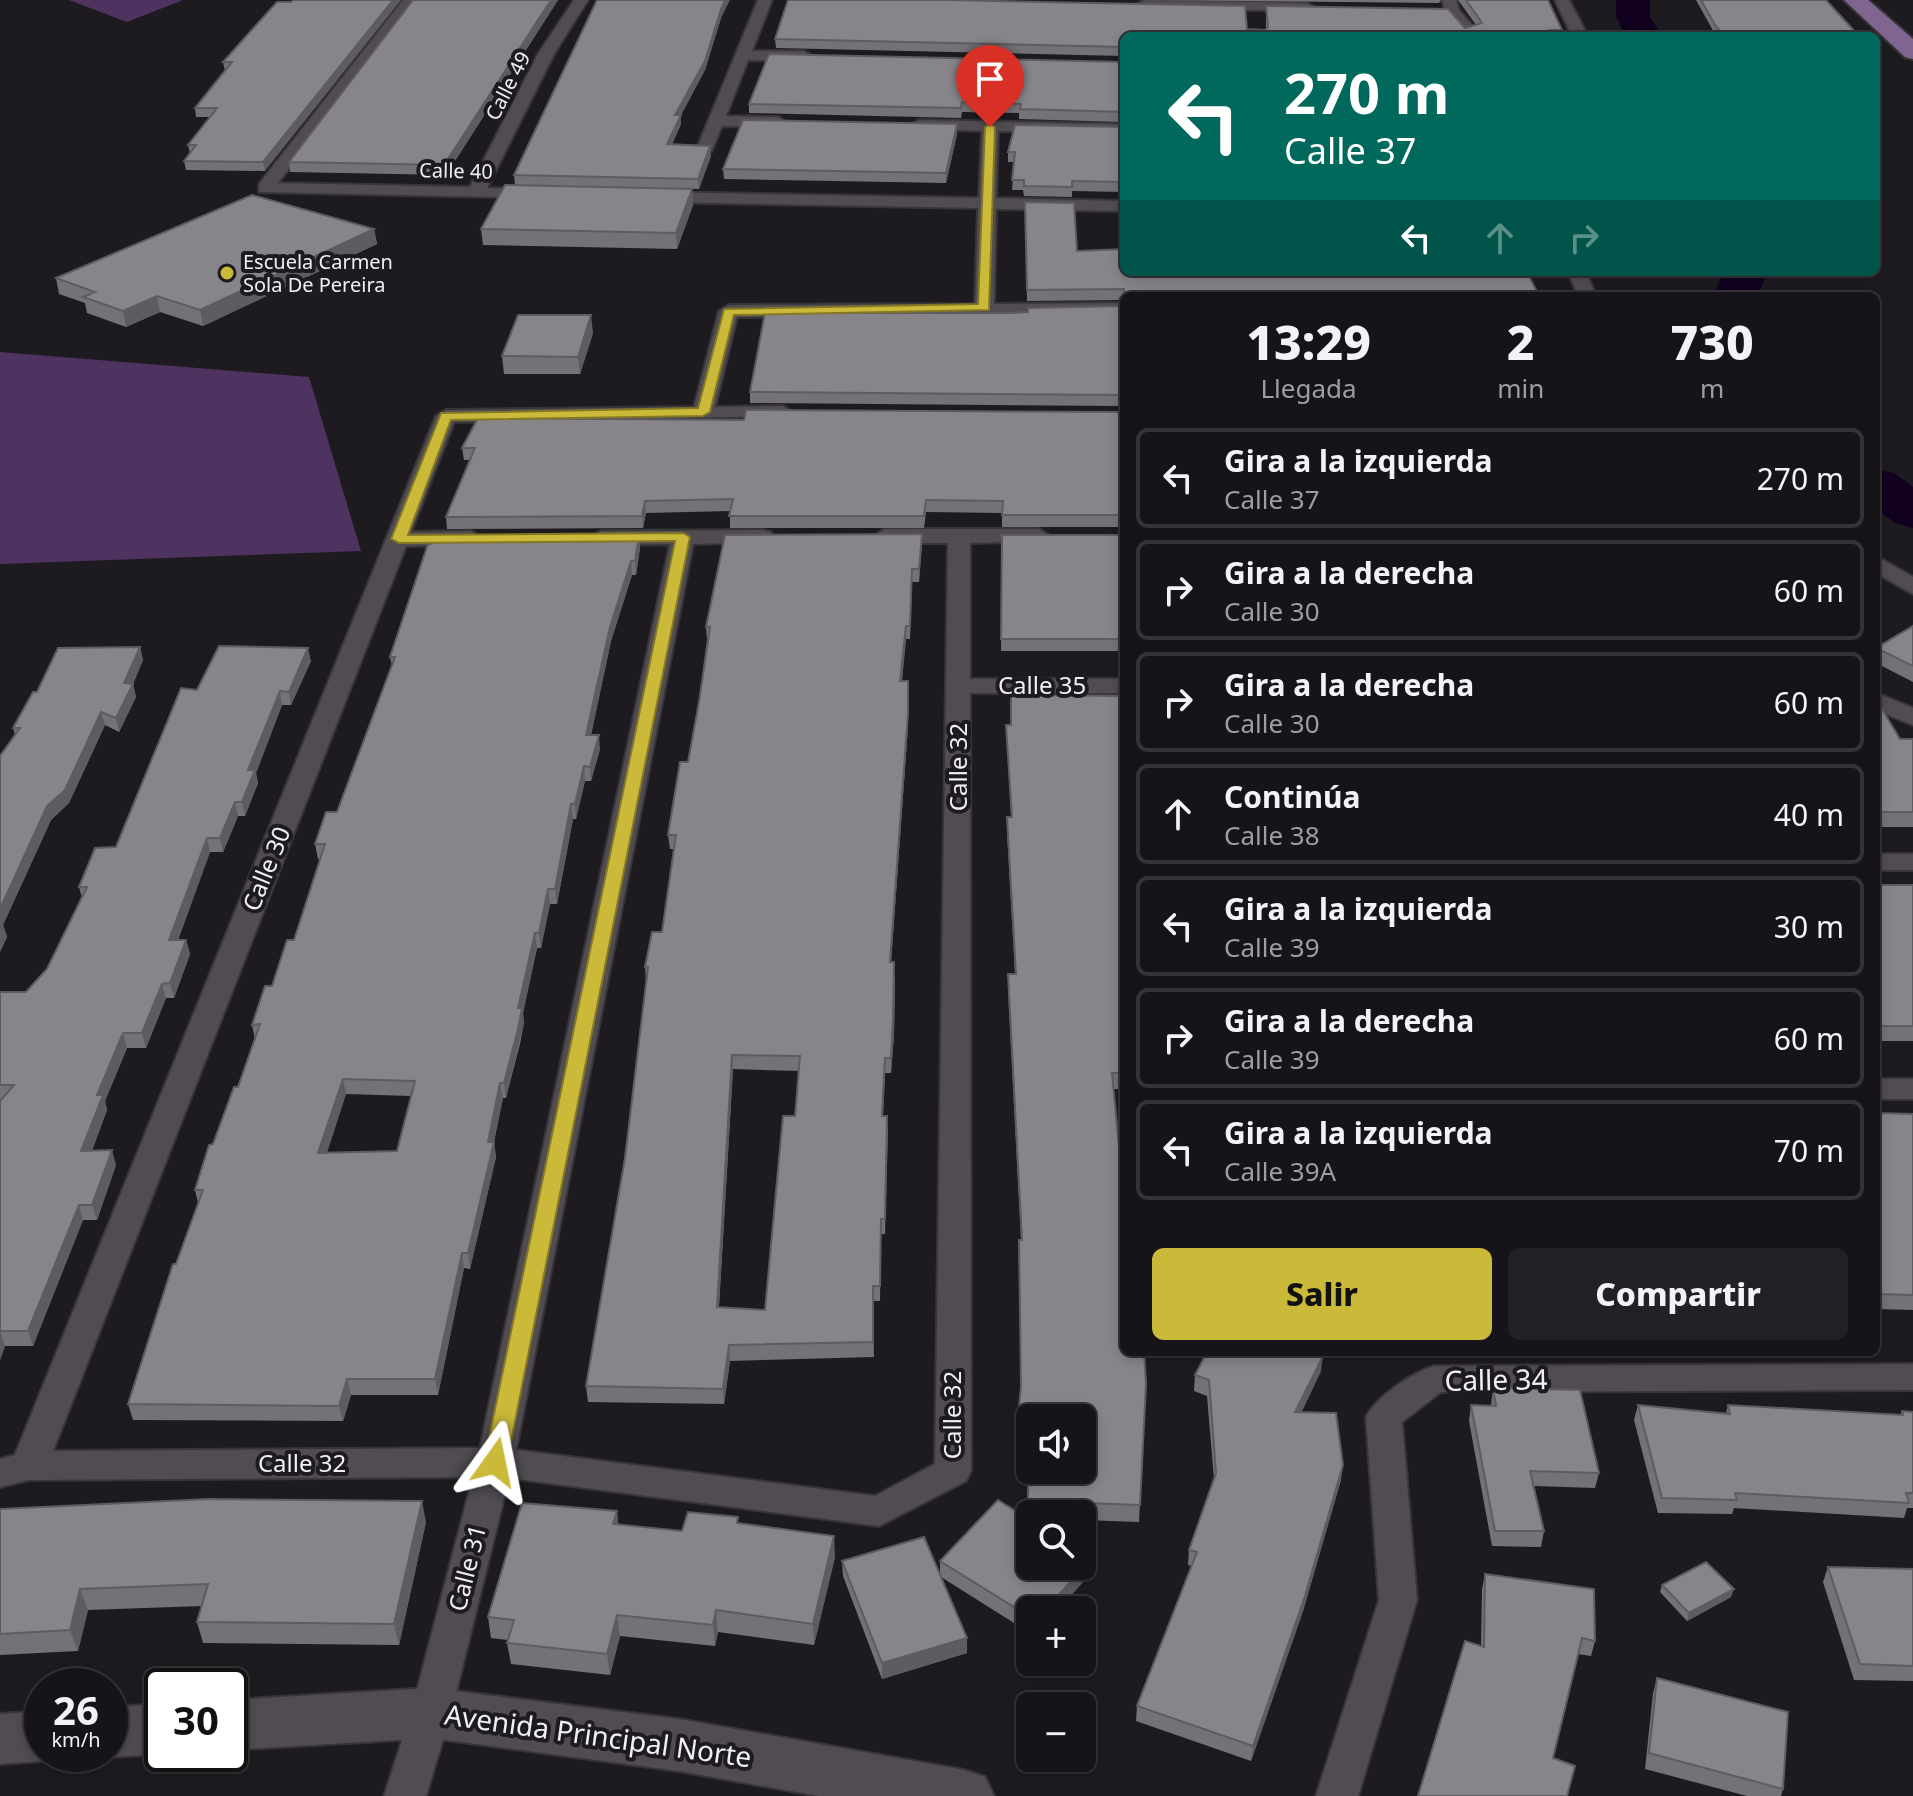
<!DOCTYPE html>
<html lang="es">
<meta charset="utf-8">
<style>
body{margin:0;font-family:"Noto Sans",sans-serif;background:#232125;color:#f1f3f6;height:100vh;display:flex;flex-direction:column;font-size:30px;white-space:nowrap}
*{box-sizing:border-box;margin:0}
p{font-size:26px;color:#9e9ea2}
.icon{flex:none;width:44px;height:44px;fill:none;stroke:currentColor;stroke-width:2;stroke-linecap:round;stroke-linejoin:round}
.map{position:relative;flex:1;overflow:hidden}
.side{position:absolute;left:1120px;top:292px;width:760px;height:1064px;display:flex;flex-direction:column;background:#161418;border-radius:12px;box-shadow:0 4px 12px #0003,0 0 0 2px #353337}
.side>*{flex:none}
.banner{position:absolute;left:1120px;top:32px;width:760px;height:244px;border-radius:12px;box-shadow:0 4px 12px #0003,0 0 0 2px #353337;background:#00695c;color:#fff;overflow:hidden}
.controls{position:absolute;left:1016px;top:1404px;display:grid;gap:16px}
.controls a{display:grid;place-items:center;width:80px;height:80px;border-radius:12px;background:#161418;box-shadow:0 4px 12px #0003,0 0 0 2px #353337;font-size:40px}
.speed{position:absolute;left:24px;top:1668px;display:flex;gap:16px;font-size:40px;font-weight:700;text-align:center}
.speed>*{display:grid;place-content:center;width:104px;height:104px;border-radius:50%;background:#161418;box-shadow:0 4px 12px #0003,0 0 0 2px #353337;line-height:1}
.speed small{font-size:20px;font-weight:400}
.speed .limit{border:4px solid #111;border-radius:12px;background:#fff;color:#111}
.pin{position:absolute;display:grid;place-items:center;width:68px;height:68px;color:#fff;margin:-82px -34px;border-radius:50% 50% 50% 0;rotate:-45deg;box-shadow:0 0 8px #0007}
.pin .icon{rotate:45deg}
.me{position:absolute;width:88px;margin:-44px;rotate:12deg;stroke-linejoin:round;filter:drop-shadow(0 0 6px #0008)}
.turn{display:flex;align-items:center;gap:28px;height:168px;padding:0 32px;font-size:36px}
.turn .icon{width:104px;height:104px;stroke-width:2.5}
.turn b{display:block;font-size:56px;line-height:68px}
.lanes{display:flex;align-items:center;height:76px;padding:0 32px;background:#0003;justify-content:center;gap:40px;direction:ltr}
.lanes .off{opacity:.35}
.eta{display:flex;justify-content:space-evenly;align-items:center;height:136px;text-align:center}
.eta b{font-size:48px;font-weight:800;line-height:56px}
.cta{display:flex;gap:16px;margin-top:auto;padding:16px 32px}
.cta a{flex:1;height:92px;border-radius:12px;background:#cbb939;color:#111;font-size:32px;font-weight:800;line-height:92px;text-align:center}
.cta a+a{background:#232125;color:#f1f3f6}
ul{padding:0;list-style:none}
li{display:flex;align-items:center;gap:24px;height:100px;margin:0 16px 12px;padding:0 16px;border:4px solid #353337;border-radius:12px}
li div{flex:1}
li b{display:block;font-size:30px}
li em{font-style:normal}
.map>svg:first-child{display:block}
.green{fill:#4e3360}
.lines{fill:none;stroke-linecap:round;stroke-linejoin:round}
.river{fill:#11001f;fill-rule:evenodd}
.street-casing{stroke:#373538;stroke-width:4}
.secondary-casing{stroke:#373538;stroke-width:4}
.primary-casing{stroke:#373538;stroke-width:4}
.street{fill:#504c52;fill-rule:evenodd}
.secondary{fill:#504c52;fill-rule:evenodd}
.primary{fill:#7f658f;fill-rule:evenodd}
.wall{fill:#747277;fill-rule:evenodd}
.shaded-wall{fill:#5e5c61}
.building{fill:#87848a;stroke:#5e5c61;stroke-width:2;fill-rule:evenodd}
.route{fill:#cbb939;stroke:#847825;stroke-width:2}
.poi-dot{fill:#cbb939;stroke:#1e1b20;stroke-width:3}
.labels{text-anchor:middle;stroke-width:8;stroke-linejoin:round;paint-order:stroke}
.far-street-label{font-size:20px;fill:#f1eff2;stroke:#1e1b20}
.far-poi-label{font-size:20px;fill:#f1eff2;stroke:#1e1b20;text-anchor:start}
.street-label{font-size:24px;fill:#f1eff2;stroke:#1e1b20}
.near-street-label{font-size:28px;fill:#f1eff2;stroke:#1e1b20}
</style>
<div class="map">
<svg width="1913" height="1796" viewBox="0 0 1913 1796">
<rect width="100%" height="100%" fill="#1e1b20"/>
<path class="green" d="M69,0H183L127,22Z
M0,352L309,377L361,551L0,564Z"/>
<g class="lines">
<path class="river" d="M1616,0H1650V17L1662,36H1626L1616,17Z
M1724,272H1768L1757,296H1713Z
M1876,469L1894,473L1913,487V528L1895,523L1876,509Z"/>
<defs>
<path id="street" d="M403,0H418L278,183L470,187L538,54L574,0H588L554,54L487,188L535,189L541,190V198L259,192V184Z
M758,0H772L752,51H804L812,56L804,61L748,60L726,116L778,117L786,122L778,127L722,126L711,152H699L697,148Z
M1144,0L1307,3L1314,7L1307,11L1145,8L1138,4Z
M1442,0H1456L1459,10L1478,32L1476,35H1466L1445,11Z
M1555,0H1569L1588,36H1572Z
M919,120L1124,124V134L998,131L996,198L1124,201V211L996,209L994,304L1124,303V315L737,317L715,407L783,406L793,412L790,416L454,422L411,532L471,531L482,538L471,545L406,546L53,1451L480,1448L670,544L601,545L590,538L601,531L763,530L771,532L774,537L771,542L693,544L516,1450L875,1496L935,1464L948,543H885L874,536L885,529H1039L1050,536L1047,541L970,543V679H1124V693H970L971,1471L966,1481L879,1526L509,1478L451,1713L426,1796H384L411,1713L473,1477L29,1480L0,1487V1459L15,1455L436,416L446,410L694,407L719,311L729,305L975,304L978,208L657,202L648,197L657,192L979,198L982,131L913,128L911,125Z
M1568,272H1586L1596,296H1578Z
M1876,556L1913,577V594L1876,573Z
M1876,693L1913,708V725L1876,710Z
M1876,854H1913V870H1876Z
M1876,1079H1913V1099H1876Z
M1913,1364V1390L1441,1392L1402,1422L1417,1600L1358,1796H1316L1379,1600L1366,1417C1377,1396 1412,1373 1434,1366Z"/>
<path id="secondary" d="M431,1688L679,1719L964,1770L985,1777L994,1796H819L679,1771L431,1738L230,1750V1700Z
M162,1704L163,1754L110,1757L101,1754H110V1707Z
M42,1711V1754H62L42,1761L0,1764V1714Z"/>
<path id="primary" d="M1844,0H1868L1913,39V59L1905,57Z"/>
</defs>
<use href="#street" class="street-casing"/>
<use href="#secondary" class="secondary-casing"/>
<use href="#primary" class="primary-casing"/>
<use href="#street" class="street"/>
<use href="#secondary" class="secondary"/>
<use href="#primary" class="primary"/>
</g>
<path class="wall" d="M558,0L446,175L290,172L289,162Z
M1145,0H1441L1439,3Z
M1458,0H1548L1562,30V36H1124V56L776,48L775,39L1247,29L1265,30L1266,28V6L1465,28L1476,25Z
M1696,0H1826L1859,36H1716Z
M291,2L265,171L186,170L184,161L190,153L188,145L210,117H196L195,108L225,71L223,62Z
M721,18L705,70L681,115V124L672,144L711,156L699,189L515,185L514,175Z
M1124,62V122L1019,119V113L962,112L961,118L749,113V104Z
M1124,127V192L1072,191V197L1024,196L1023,190H1012L1014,162H1008V152Z
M957,134L946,183L724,179L723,169Z
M692,189L693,205L677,249L483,245L481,229Z
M1025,202L1077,251L1539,296H1124V300L1027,301Z
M374,229L377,244L203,326L160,312L126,327L87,313L85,303L59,294L56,278Z
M1124,306V406L750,403V392L1012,313Z
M593,333L580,374H504L502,356Z
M1124,412V527H1002V513L926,512L924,528H730V511L646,513L643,528L447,529L446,517L470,460H464L462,448L744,420Z
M922,534L919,582H912L910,639H906L902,681L908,726L891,962L895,977L894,1035L891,1073H885L883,1116H887L888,1131L885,1234H881L880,1301H873L874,1357L730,1361L724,1404L588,1402L586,1386L625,1158L646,982L645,967L662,932L674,849H670L668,835L688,762L699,702L707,640L706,627ZM733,1069L799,1071L795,1116L765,1310L719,1307Z
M639,535L640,548L636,575H632L611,641L591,735L600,749L591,781H585L576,819H573L557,904H550L541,948H537L523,1013L524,1023L520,1044L506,1098H503L494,1142L496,1157L470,1269L464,1268L438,1395H351L343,1421L133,1420L128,1404L198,1203L195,1190L213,1144L238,1087L255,1040L252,1025L294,940L320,859H318L315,844L337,812L392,666L390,657ZM346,1094L411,1096L397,1151L327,1152Z
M1002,535H1124V651H1001Z
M1913,626V682L1876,663V648Z
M140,647L143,660L133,684L136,697L119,732L105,725L69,803L51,820L3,925L7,937L0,952V756L15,735L13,728L37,692Z
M311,661L291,705H282L256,773L258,783L245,816H238L223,852H210L178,940H186L190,954L174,998H166L146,1048H127L105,1101L107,1110L92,1151L116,1165L97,1220H83L33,1346H5L0,1360L2,1099H0V992H26L47,969L82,898L79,887L116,847L197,690Z
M1124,696V1089H1113L1124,1198V1295H1121L1123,1333L1146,1383L1139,1522L1082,1520V1514H1030V1518H1027L1028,1434H1018L1021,1392L1019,1256L1021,1240L1008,990V974H1015L1007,832V817H1011L1006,725H1011Z
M1876,699L1900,739H1913V827H1876Z
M1876,885H1913V1041H1876Z
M1876,1113L1913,1114V1310L1876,1309Z
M1321,1371L1301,1413L1341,1480L1303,1611L1251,1761L1136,1721L1137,1706L1192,1566L1188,1565L1189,1550L1214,1479L1207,1396L1194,1391L1195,1375Z
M1493,1388L1599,1473L1595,1488L1534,1486L1544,1531L1541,1547L1492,1546L1469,1421L1471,1405L1491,1406Z
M1638,1405L1726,1414L1728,1405L1900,1415L1902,1411L1913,1412V1508H1907L1904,1518L1734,1508L1732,1514L1658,1513L1634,1420Z
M0,1509L426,1522L399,1645L203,1643L197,1622L202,1606L88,1610L78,1651L0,1655Z
M617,1511L618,1524L682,1531L739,1523L835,1557L814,1645L718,1632L715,1646L620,1636L610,1675L511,1664L507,1643L508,1640L491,1638L488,1617Z
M842,1561L940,1575V1561L1091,1573L1058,1610H1030V1633L941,1577L967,1653L882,1679L843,1576Z
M1828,1567L1913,1569V1681L1854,1680L1823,1582Z
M1485,1574L1595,1641L1591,1656L1578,1654L1553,1758L1481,1646L1482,1589Z
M1662,1585L1731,1597L1687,1621L1660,1592Z
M1657,1678L1783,1789L1781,1796H1747L1645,1769L1653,1693Z"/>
<path class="shaded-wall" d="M393,0H401L265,171L263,162Z
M551,0H558L446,175L444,165Z
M725,0H730L721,18L705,70L681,115V124L668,154L667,144L675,115Z
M957,124V134L946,183V173Z
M710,146L711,156L699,189L698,179Z
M692,189L693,205L677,249L676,233Z
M374,229L377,244L203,326L200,310Z
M157,296L160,312L126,327L123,311Z
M591,315L593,333L580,374L578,357Z
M645,501L646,513L643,528L642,516Z
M922,534V547L919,582V569Z
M639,535L640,548L636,575L635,561Z
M631,561L632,575L611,641L588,749L586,735L610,627Z
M906,626V639L900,694V681Z
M140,647L143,660L133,684L136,697L119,732L116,718L124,683Z
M308,648L311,661L291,705L289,692Z
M908,681V726L890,977V962Z
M280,691L282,705L256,773L258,783L245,816L242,802L248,770Z
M101,712L105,725L69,803L51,820L3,925L7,937L0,952V909L47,806Z
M599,735L600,749L591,781L590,767Z
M584,766L585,781L576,819L575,804Z
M235,802L238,816L223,852L220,838Z
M571,804L573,819L557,904L555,889Z
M207,838L210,852L173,954L169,940Z
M548,889L550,904L541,948L539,933Z
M535,933L537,948L523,1013L524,1023L506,1098L504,1083L518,1008Z
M186,940L190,954L174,998L170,983Z
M895,977L894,1035L891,1073V1058Z
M162,984L166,998L146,1048L142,1033Z
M123,1033L127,1048L105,1101L107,1110L86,1166L81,1151L97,1095Z
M732,1055L733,1069L718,1322L717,1307Z
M885,1058V1073L882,1131V1116Z
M343,1079L346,1094L322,1168L318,1153Z
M500,1083L503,1098L491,1155L494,1142L496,1157L470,1269L468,1253L488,1142Z
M112,1150L116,1165L97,1220L92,1205Z
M79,1205L83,1220L33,1346L28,1331Z
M462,1253L464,1268L438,1395L435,1379Z
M0,1331L5,1346L0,1360Z
M729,1345L730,1361L724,1404L723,1389Z
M1323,1356L1321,1371L1294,1428L1295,1412Z
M347,1379L351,1395L343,1421L339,1406Z
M1343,1465L1341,1480L1303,1611L1251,1761L1253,1746Z
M422,1501L426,1522L399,1645L394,1624Z
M617,1511L619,1532L613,1524Z
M834,1536L835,1557L814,1645L813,1624Z
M1092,1558L1091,1573L1058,1610H1045Z
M80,1589L88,1610L78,1651L70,1630Z
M1734,1589L1731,1597L1687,1621L1689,1613Z
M716,1610L718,1632L715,1646L713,1625Z
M617,1615L620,1636L610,1675L607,1654Z
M967,1638V1653L882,1679V1663Z"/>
<path class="building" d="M293,0H393L263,162L184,161L196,145H188L217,108H195L232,62H223L277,2H291Z
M413,0H551L444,165L289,162Z
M597,0H725L721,9L705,61L675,115H681L667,144L710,146L698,179L514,175Z
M788,0H947L1245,6L1247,29L1265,30L1268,27L1266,6L1448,9L1465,28L1482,23L1466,0H1548L1562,30H1549L1551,36H1124V47L775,39Z
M1701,0H1826L1859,36H1724L1715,25Z
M769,54L1124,62V112L1020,109L1021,104L962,102L961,108L749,104Z
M743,120L957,124L946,173L723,169Z
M1015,125L1124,127V182L1072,181V187L1024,186V180H1012L1015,152H1008Z
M505,185L692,189L676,233L481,229Z
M252,195L374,229L200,310L157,296L123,311L83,297L95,292L56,278Z
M1025,202L1074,203L1077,251L1124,249V272H1527L1539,296H1125L1124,289L1027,290Z
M1124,306V395L750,392L765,313H1012L1028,312V308Z
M518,315H591L578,357L502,356Z
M746,410L1124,412V515H1002L1003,501L926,500L924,516H729L733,499L645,501L642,516L446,517L475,448H462L478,418L744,420Z
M922,534L919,569H912L910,626H906L900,681H908V713L890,962H894L893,1020L891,1058H885L882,1116H887L885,1219H881L880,1286H873V1342L729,1345L723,1389L586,1386L625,1158L648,967H645L652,932H662L676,835H668L680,762H688L699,702L710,627H706L725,535ZM732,1055L800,1056L795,1116H783L765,1310L717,1307Z
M639,535L635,561H631L610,627L586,735H599L590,767L584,766L575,804H571L555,889H548L539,933H535L518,1008H522L518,1029L504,1083H500L488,1142H494L468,1253H462L435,1379H347L339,1406L128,1404L173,1264H176L203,1190H195L209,1145L213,1144L234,1087H238L260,1024L252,1025L265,986H272L287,940H294L325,844H315L326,812H337L395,657H390L428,544L434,543L437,536ZM343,1079L415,1081L397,1151L318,1153Z
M1002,535H1124V639H1001Z
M1913,626V666L1876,648Z
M219,646L308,648L289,692L280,691L248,770H255L242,802H235L220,838H207L169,940H186L170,983L162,984L142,1033H123L97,1095H103L81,1151L112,1150L92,1205H79L28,1331H0V1101L14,1085H0V992H26L47,969L87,887H79L95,848L116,847L181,688L197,690Z
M140,647L124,683L133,684L116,718L101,712L65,790L47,806L0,909V756L20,728H13L33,692H37L58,648Z
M1011,695L1124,696V1073H1112L1124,1198V1279H1120L1123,1333H1124V1352H1144L1146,1383L1140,1505L1028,1501L1029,1418L1018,1417L1021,1387L1019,1240H1022L1008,974H1016L1007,817H1012L1006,725H1011ZM1030,1418H1082V1470H1030Z
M1876,699L1900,739H1913V812H1876Z
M1876,885H1913V1026H1876Z
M1876,1113L1913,1114V1295L1876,1294Z
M1207,1352H1313L1323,1356L1295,1412L1336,1413L1343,1465L1305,1596L1253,1746L1137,1706L1197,1552L1189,1550L1216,1473L1209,1380L1195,1375Z
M1493,1388L1580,1390L1599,1473L1530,1471L1544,1531H1495L1471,1405L1496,1406Z
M1638,1405L1730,1414L1728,1405L1903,1415L1902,1411L1913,1412V1493H1906L1909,1503L1735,1493L1737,1500L1662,1498Z
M209,1499L422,1501L394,1624L197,1622L208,1584L80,1589L70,1630L0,1634V1509Z
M998,1500L1030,1520V1566H1082V1552L1092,1558L1045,1610H1030V1617L940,1561Z
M522,1503L617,1511L613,1524L682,1531L688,1512L738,1517L737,1523L834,1536L813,1624L716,1610L713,1625L617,1615L607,1654L507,1643L514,1620L488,1617Z
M924,1537L967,1638L882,1663L842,1561Z
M1706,1562L1734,1589L1689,1613L1662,1585Z
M1828,1567L1913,1569V1666L1860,1664Z
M1485,1574L1594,1589L1595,1641L1582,1638L1553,1758L1575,1766L1567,1796H1418L1465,1641L1484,1647Z
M1657,1678L1788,1712L1783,1789L1649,1753Z"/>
<path class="route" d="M990,124L995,127L989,310L734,315L710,412L703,416L451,420L408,535L683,533L690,537L507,1462L504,1469H487L484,1462L675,541L399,543L391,539L441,413L698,408L724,309L978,304L985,127Z"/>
<circle class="poi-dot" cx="227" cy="273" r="8"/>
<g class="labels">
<g class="far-street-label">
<text transform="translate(508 86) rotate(-63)" y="7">Calle 49</text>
<text transform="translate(456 171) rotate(1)" y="7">Calle 40</text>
</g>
<g class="far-poi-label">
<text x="243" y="269">Escuela Carmen<tspan x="243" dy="23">Sola De Pereira</tspan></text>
</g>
<g class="street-label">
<text x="1042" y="694">Calle 35</text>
<text transform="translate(959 767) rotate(-90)" y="8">Calle 32</text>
<text transform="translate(267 869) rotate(-68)" y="8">Calle 30</text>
<text transform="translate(953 1415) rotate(-90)" y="8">Calle 32</text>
<text x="302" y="1472">Calle 32</text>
<text transform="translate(468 1568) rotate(-76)" y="8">Calle 31</text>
</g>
<g class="near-street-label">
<text transform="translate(1496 1380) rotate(-1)" y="10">Calle 34</text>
<text transform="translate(598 1736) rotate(8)" y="10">Avenida Principal Norte</text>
</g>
</g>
</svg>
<div class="controls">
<a><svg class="icon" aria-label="sound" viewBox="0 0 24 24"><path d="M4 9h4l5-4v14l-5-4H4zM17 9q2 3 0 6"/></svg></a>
<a><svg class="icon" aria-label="search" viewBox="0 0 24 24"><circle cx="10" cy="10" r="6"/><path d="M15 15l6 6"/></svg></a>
<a>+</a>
<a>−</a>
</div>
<div class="speed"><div>26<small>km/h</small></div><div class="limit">30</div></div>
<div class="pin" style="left:990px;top:127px;background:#d93025"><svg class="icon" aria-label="arrive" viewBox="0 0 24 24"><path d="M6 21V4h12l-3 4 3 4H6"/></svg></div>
<svg class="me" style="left:495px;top:1462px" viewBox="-20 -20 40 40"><path d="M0-17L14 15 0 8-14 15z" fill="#cbb939" stroke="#fff" stroke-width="4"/></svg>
<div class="banner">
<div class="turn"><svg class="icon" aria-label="left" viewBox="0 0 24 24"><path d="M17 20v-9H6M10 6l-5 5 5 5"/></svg><div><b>270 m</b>Calle 37</div></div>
<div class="lanes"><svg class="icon" aria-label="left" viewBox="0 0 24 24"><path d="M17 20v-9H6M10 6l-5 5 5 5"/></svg><svg class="icon off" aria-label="ahead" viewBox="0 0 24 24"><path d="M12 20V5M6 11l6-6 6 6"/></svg><svg class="icon off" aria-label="right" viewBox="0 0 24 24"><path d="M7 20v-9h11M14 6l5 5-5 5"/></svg></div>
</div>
<section class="side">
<div class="eta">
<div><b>13:29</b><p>Llegada</p></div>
<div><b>2</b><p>min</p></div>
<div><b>730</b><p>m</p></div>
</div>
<ul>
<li><svg class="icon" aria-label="left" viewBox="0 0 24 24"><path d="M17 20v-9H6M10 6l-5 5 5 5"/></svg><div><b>Gira a la izquierda</b><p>Calle 37</p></div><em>270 m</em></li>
<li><svg class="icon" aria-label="right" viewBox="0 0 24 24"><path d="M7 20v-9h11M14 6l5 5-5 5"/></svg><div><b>Gira a la derecha</b><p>Calle 30</p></div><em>60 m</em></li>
<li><svg class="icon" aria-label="right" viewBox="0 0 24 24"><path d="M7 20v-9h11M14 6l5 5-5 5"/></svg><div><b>Gira a la derecha</b><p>Calle 30</p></div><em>60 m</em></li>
<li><svg class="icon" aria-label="ahead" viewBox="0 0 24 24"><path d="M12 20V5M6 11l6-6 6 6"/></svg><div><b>Continúa</b><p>Calle 38</p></div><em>40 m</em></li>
<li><svg class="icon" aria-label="left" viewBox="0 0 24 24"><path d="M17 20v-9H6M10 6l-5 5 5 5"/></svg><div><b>Gira a la izquierda</b><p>Calle 39</p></div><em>30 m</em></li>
<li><svg class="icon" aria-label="right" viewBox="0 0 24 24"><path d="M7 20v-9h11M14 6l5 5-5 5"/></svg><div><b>Gira a la derecha</b><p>Calle 39</p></div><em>60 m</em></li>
<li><svg class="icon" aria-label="left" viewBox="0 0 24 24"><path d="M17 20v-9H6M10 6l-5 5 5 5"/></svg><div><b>Gira a la izquierda</b><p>Calle 39A</p></div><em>70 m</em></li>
</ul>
<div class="cta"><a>Salir</a><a>Compartir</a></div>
</section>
</div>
